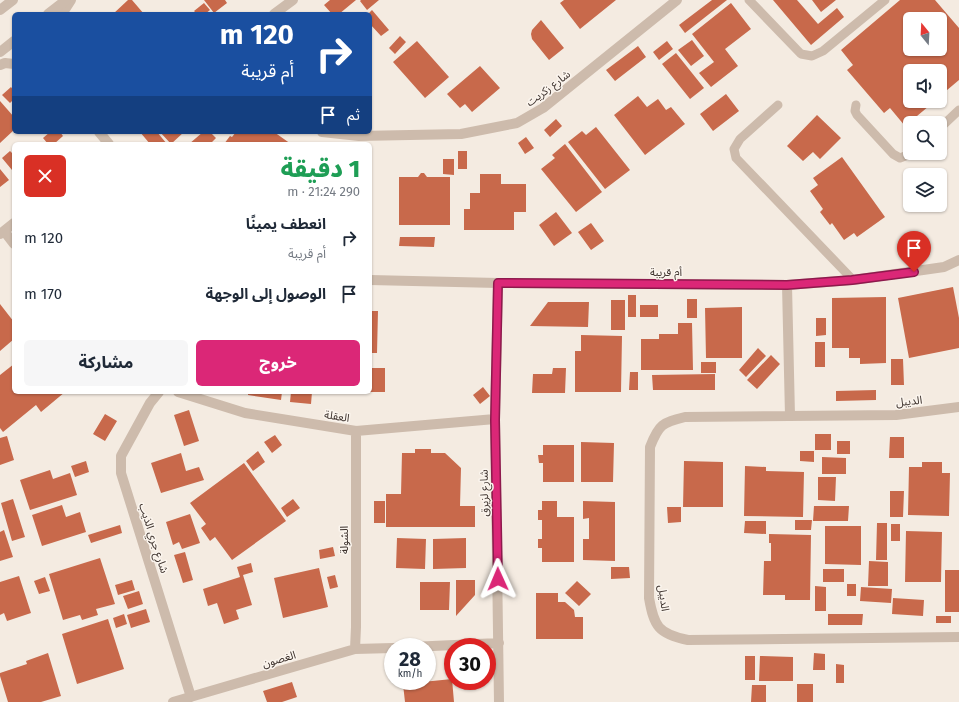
<!DOCTYPE html>
<html lang="ar">
<meta charset="utf-8">
<style>
body{margin:0;font-family:"Fira Sans","Noto Sans Arabic",sans-serif;background:#f6f6f7;color:#1f2937;direction:rtl;height:100vh;display:flex;flex-direction:column;font-size:15px;white-space:nowrap}
*{box-sizing:border-box;margin:0}
p{font-size:13px;color:#747a83}
.icon{flex:none;width:22px;height:22px;fill:none;stroke:currentColor;stroke-width:2;stroke-linecap:round;stroke-linejoin:round}
.map{position:relative;flex:1;overflow:hidden;direction:ltr}
.panel{position:absolute;left:12px;top:142px;width:360px;height:252px;display:flex;flex-direction:column;background:#fff;border-radius:6px;box-shadow:0 1px 3px #0004;direction:rtl}
.panel>*{flex:none}
.hud{position:absolute;left:12px;top:12px;width:360px;height:122px;border-radius:6px;box-shadow:0 1px 3px #0004;direction:rtl;background:#1a4fa0;color:#fff;overflow:hidden}
.needle{width:26px;rotate:342deg}
.fabs{position:absolute;left:903px;top:12px;display:grid;gap:8px}
.fabs a{display:grid;place-items:center;width:44px;height:44px;border-radius:6px;background:#fff;box-shadow:0 1px 3px #0004;font-size:20px}
.speed{position:absolute;left:384px;top:638px;display:flex;gap:8px;font-size:20px;font-weight:700;text-align:center}
.speed>*{display:grid;place-content:center;width:52px;height:52px;border-radius:50%;background:#fff;box-shadow:0 1px 3px #0004;line-height:1}
.speed small{font-size:10px;font-weight:400}
.speed .limit{border:6px solid #d22;background:#fff;color:#111}
.pin{position:absolute;display:grid;place-items:center;width:34px;height:34px;color:#fff;margin:-41px -17px;border-radius:50% 50% 50% 0;rotate:-45deg;box-shadow:0 0 4px #0007}
.pin .icon{rotate:45deg}
.me{position:absolute;width:44px;margin:-22px;rotate:359deg;stroke-linejoin:round;filter:drop-shadow(0 0 3px #0008)}
.turn{display:flex;align-items:center;gap:14px;height:84px;padding:0 12px;font-size:18px}
.turn .icon{width:52px;height:52px;stroke-width:2.5}
.turn b{display:block;font-size:28px;line-height:34px}
.then{display:flex;align-items:center;height:38px;padding:0 12px;background:#0003;gap:8px;font-size:15px}
.round{display:grid;place-items:center;flex:none;width:42px;height:42px;border-radius:6px;background:#f6f6f7}
.summary{display:flex;align-items:center;justify-content:space-between;height:68px;padding:0 12px}
h1{font-size:24px;font-weight:800;line-height:30px;color:#1e9e55}
.button{display:flex;gap:8px;margin-top:auto;padding:8px 12px}
.button a{flex:1;height:46px;border-radius:6px;background:#db2777;color:#fff;font-size:16px;font-weight:800;line-height:46px;text-align:center}
.button a+a{background:#f6f6f7;color:#1f2937}
ul{padding:0;list-style:none}
li{display:flex;align-items:center;gap:12px;height:56px;padding:0 12px}
li div{flex:1}
li b{display:block;font-size:15px}
li em{font-style:normal}
.map>svg:first-child{display:block}
.building{fill:#c8694b;fill-rule:evenodd}
.lines{fill:none;stroke-linecap:round;stroke-linejoin:round}
.service{stroke:#cdbbac;stroke-width:9}
.minor{stroke:#cdbbac;stroke-width:10}
.tertiary{stroke:#cdbbac;stroke-width:10}
.route-casing{stroke:#8e194d;stroke-width:10}
.route{stroke:#db2777;stroke-width:7}
.labels{text-anchor:middle;stroke-width:3;stroke-linejoin:round;paint-order:stroke}
.street-label{font-size:11px;fill:#3b302b;stroke:#fbf5ee}
</style>
<div class="map">
<svg width="959" height="702" viewBox="0 0 959 702">
<rect width="100%" height="100%" fill="#f4ebe1"/>
<path class="building" d="M128,0H132L144,14H113Z
M204,0H225L227,3L214,13Z
M330,0H356L339,14H332L324,5Z
M361,0H379L367,10L360,1Z
M564,0H616L580,29L560,3Z
M712,0H727L685,33L679,25Z
M773,0H797L818,24L837,8L844,17L811,45Z
M812,0H836L821,12Z
M900,0H935L959,28V80L940,96V71H910V101H935L905,126L890,108L884,113L847,70L853,65L841,50ZM910,19H940V49H910Z
M204,3L210,10L205,14H197L194,11Z
M731,3L751,29L725,49L738,66L711,87L699,73L714,62L692,34Z
M372,10L389,30L381,36L370,24V14H368Z
M541,20L564,48L549,60L532,39L531,34L532,30Z
M400,36L406,42L395,54L389,48Z
M692,40L704,56L691,66L678,50Z
M417,41L449,77L425,98L393,62Z
M667,41L673,49L659,60L653,52Z
M638,46L646,57L615,81L606,70Z
M676,53L704,88L690,99L662,64Z
M480,66L500,88L472,112L465,104L460,108L447,94Z
M11,87L14,91V99L10,103L2,95Z
M726,94L739,111L713,131L700,114Z
M638,96L647,107L658,99L666,110L671,107L685,124L645,155L614,115Z
M0,101L14,117V130L0,143Z
M817,115L841,138L820,159L813,152L803,161L787,146Z
M556,119L562,126L550,137L544,130Z
M596,127L630,170L605,189L568,142L582,131L586,135Z
M50,132H60L63,136L54,144H48L43,138Z
M140,132H157L167,144H150Z
M160,132H184L171,144Z
M203,132H210L216,138L210,144H189Z
M236,132H274L291,144H224L230,136L232,137Z
M526,137L534,148L525,154L518,143Z
M565,144L602,192L576,212L541,169L555,158L552,155Z
M10,151L14,155V168L12,170L2,158Z
M458,151H467V169H458Z
M842,157L885,217L857,237L854,233L844,240L832,223L830,225L820,212L823,209L810,191L818,185L813,178Z
M443,159H454V175L443,174Z
M0,169L9,180L0,187Z
M421,173H424L427,177H450V225H399V177H418Z
M480,174H501V184H526V212H514V230H464V209H470V193H480Z
M556,212L572,233L554,246L539,225Z
M591,223L604,241L591,250L578,232Z
M400,237H435L434,247L399,246Z
M953,287L959,318V348L909,358L898,298Z
M628,295H636V317H628Z
M886,297V363L860,364V358H849V348H832V298Z
M687,299H697V318H687Z
M611,300H625V330H611Z
M548,302H589L588,327L530,326Z
M0,304L14,322V339L0,351Z
M640,305H658V317H640Z
M742,307V358H706L705,308Z
M370,311H378L377,353H370Z
M816,318H826V335L816,336Z
M678,323H692L693,370H641V339H659V334H678Z
M581,335L622,336L621,392H575V351H581Z
M815,342H825V367H815Z
M758,348L766,356L746,377L739,370Z
M771,355L780,364L757,389L747,380Z
M891,359H903L904,385H891Z
M701,362H716V373H701Z
M14,364V392H65L41,412L36,405L3,432L0,428V375Z
M370,368H385V392H370Z
M553,368H566L565,393H532L533,374H552Z
M630,372H638V390H629Z
M715,374V390H653L652,375Z
M483,387L490,396L480,404L473,395Z
M876,390V400L836,401V391Z
M248,392H282L281,400L248,395Z
M291,392H312L311,404L290,402Z
M189,410L199,441L184,446L174,415Z
M105,414L117,421L105,441L93,434Z
M815,434H831V450H815Z
M275,435L282,445L272,453L264,442Z
M7,436L14,460L0,465V438Z
M890,437H904V458H889Z
M837,441H850V454H837Z
M581,442L614,443L613,482H581Z
M543,445H574V482H543V463H539L538,455H543Z
M415,449H431V453H445L461,468L460,506H475V527H386V494H401L402,453H415Z
M258,451L265,462L253,471L246,461Z
M800,451H814V462L800,461Z
M181,453L186,471L199,467L204,480L161,493L151,463Z
M822,457L846,458V474H822Z
M86,461L89,472L75,477L71,466Z
M684,461L723,462V507H683Z
M922,462H942V473H950L949,516L908,515L909,467H922Z
M244,463L286,521L232,560L215,537L210,541L201,528L206,524L190,503Z
M745,466L766,467V471L804,472L803,517L744,516Z
M50,470L53,479L70,473L77,495L30,510L20,480Z
M818,477H836L835,501L818,500Z
M890,491H904L903,517H890Z
M13,499L25,537L12,541L1,503Z
M293,499L300,508L287,517L281,508Z
M374,501H385V523H374Z
M542,501H557V517H574V562H542V548H538V539H542V520H538V510H542Z
M583,501L615,502V561L583,560V539H589V518L583,519Z
M62,505L66,517L80,512L86,532L42,546L32,515Z
M814,506H849L848,521H813Z
M667,507H681V522L668,523Z
M190,514L200,543L182,549L179,542L173,545L166,522Z
M795,520H812L811,530H795Z
M745,521H766V534L744,533Z
M877,523H887V560H876Z
M891,524H900V541H891Z
M120,525L122,533L91,543L88,535Z
M825,526H861V565L825,564Z
M4,530L13,557L0,561V532Z
M906,531L942,532L941,582H905Z
M769,534L811,535L810,600H785V595H763L764,561H771V543H769Z
M397,538L426,539L425,569L396,568Z
M466,538V568L433,569V539Z
M333,547L335,556L320,559L319,550Z
M185,552L193,580L183,583L174,555Z
M100,558L115,604L96,609L98,615L82,620L80,615L63,620L49,574Z
M869,561L888,562V586H868Z
M251,563L253,572L243,575L252,605L236,610L239,619L224,624L217,603L208,606L203,589L240,577L237,567Z
M611,567H629L630,578L611,579Z
M319,568L328,607L283,618L274,578Z
M823,569H844V582H823Z
M945,570H959V612H945Z
M335,575L338,587L330,589L327,577Z
M19,576L31,613L7,621L4,613L0,615V582Z
M45,577L50,591L39,594L34,581Z
M132,580L135,590L118,595L115,585Z
M456,580H475V595L456,616Z
M577,581L591,594L579,606L565,593Z
M420,582H450L449,610H420Z
M847,584H856V596H847Z
M815,586L826,587V611H815Z
M861,587L892,589L891,603L860,601Z
M139,591L143,604L128,609L123,596Z
M536,593H558V602H565L574,610L575,617H583V639H536Z
M893,598L924,600L923,616L892,614Z
M146,609L150,622L131,628L127,615Z
M124,614L127,624L116,628L113,618Z
M828,614H863L862,625H828Z
M936,616H951V623H936Z
M108,619L124,669L77,684L62,634Z
M48,653L61,696L41,702H8L0,676V673L27,664L26,661Z
M814,653L825,654V670H813Z
M745,656H755V680H745Z
M760,656L793,657V681H759Z
M836,664L844,665V683H836Z
M393,665V677H388L387,666Z
M452,679L454,702H405L403,684Z
M292,682L297,697L282,702H267L263,691Z
M797,684H813V702H797Z
M752,685H766V702H751Z"/>
<g class="lines">
<path class="service" d="M749,0L801,54L812,56L823,51L885,0
M778,105L740,139L734,149L736,158L853,280
M856,105L855,111L857,115L893,154L900,158L913,153
M940,128L959,110"/>
<path class="minor" d="M62,14L71,0
M274,14L293,0
M0,65L5,63L14,64
M99,132L109,144
M322,132L359,136L461,134L517,123L543,108L677,0
M4,231L14,244
M0,234L14,223
M370,280L498,283L787,285L853,280L944,267L959,260
M498,283L495,419L499,702
M787,285L790,416
M159,392L150,403L121,456V473L191,697
M178,392L245,413L356,431L495,419
M959,407L896,415L685,417C662,423 659,424 650,447L649,598C654,626 658,634 688,640L959,637
M410,647L499,643
M355,649L356,627V431
M173,702L355,649L393,648"/>
<path class="tertiary" d="M0,10L13,0
M48,14L66,0
M0,52L14,41"/>
</g>
<g class="lines">
<defs>
<path id="route" d="M498,579L495,420L498,283L787,285L852,280L914,272"/>
</defs>
<use href="#route" class="route-casing"/>
<use href="#route" class="route"/>
</g>
<g class="labels">
<g class="street-label">
<text transform="translate(548 88) rotate(-37)" y="4">شارع زكريت</text>
<text x="666" y="276">أم قريبة</text>
<text transform="translate(909 401) rotate(-6)" y="4">الديبل</text>
<text transform="translate(337 416) rotate(9)" y="4">العقلة</text>
<text transform="translate(484 493) rotate(-91)" y="4">شارع لزيرق</text>
<text transform="translate(154 538) rotate(72)" y="4">شارع جري الذيب</text>
<text transform="translate(344 540) rotate(-90)" y="4">الشولة</text>
<text transform="translate(664 598) rotate(82)" y="4">الديبل</text>
<text transform="translate(279 659) rotate(-16)" y="4">الغصون</text>
</g>
</g>
</svg>
<div class="fabs">
<a><svg class="needle" viewBox="-14 -14 28 28"><path d="M0-13l5 13h-10z" fill="#e53935"/><path d="M0 13l5-13h-10z" fill="#747a83"/></svg></a>
<a><svg class="icon" aria-label="sound" viewBox="0 0 24 24"><path d="M4 9h4l5-4v14l-5-4H4zM17 9q2 3 0 6"/></svg></a>
<a><svg class="icon" aria-label="search" viewBox="0 0 24 24"><circle cx="10" cy="10" r="6"/><path d="M15 15l6 6"/></svg></a>
<a><svg class="icon" aria-label="layers" viewBox="0 0 24 24"><path d="M12 4l9 5-9 5-9-5zM3 14l9 5 9-5"/></svg></a>
</div>
<div class="speed"><div>28<small>km/h</small></div><div class="limit">30</div></div>
<div class="pin" style="left:914px;top:272px;background:#d93025"><svg class="icon" aria-label="arrive" viewBox="0 0 24 24"><path d="M6 21V4h12l-3 4 3 4H6"/></svg></div>
<svg class="me" style="left:498px;top:579px" viewBox="-20 -20 40 40"><path d="M0-17L14 15 0 8-14 15z" fill="#db2777" stroke="#fff" stroke-width="4"/></svg>
<div class="hud">
<div class="turn"><svg class="icon" aria-label="right" viewBox="0 0 24 24"><path d="M7 20v-9h11M14 6l5 5-5 5"/></svg><div><b>120 m</b>أم قريبة</div></div>
<div class="then">ثم<svg class="icon" aria-label="arrive" viewBox="0 0 24 24"><path d="M6 21V4h12l-3 4 3 4H6"/></svg></div>
</div>
<section class="panel">
<div class="summary"><div><h1>1 دقيقة</h1><p>290 m · 21:24</p></div><a class="round" style="background:#d93025;color:#fff"><svg class="icon" aria-label="close" viewBox="0 0 24 24"><path d="M6 6l12 12M18 6L6 18"/></svg></a></div>
<ul>
<li><svg class="icon" aria-label="right" viewBox="0 0 24 24"><path d="M7 20v-9h11M14 6l5 5-5 5"/></svg><div><b>انعطف يمينًا</b><p>أم قريبة</p></div><em>120 m</em></li>
<li><svg class="icon" aria-label="arrive" viewBox="0 0 24 24"><path d="M6 21V4h12l-3 4 3 4H6"/></svg><div><b>الوصول إلى الوجهة</b></div><em>170 m</em></li>
</ul>
<div class="button"><a>خروج</a><a>مشاركة</a></div>
</section>
</div>
